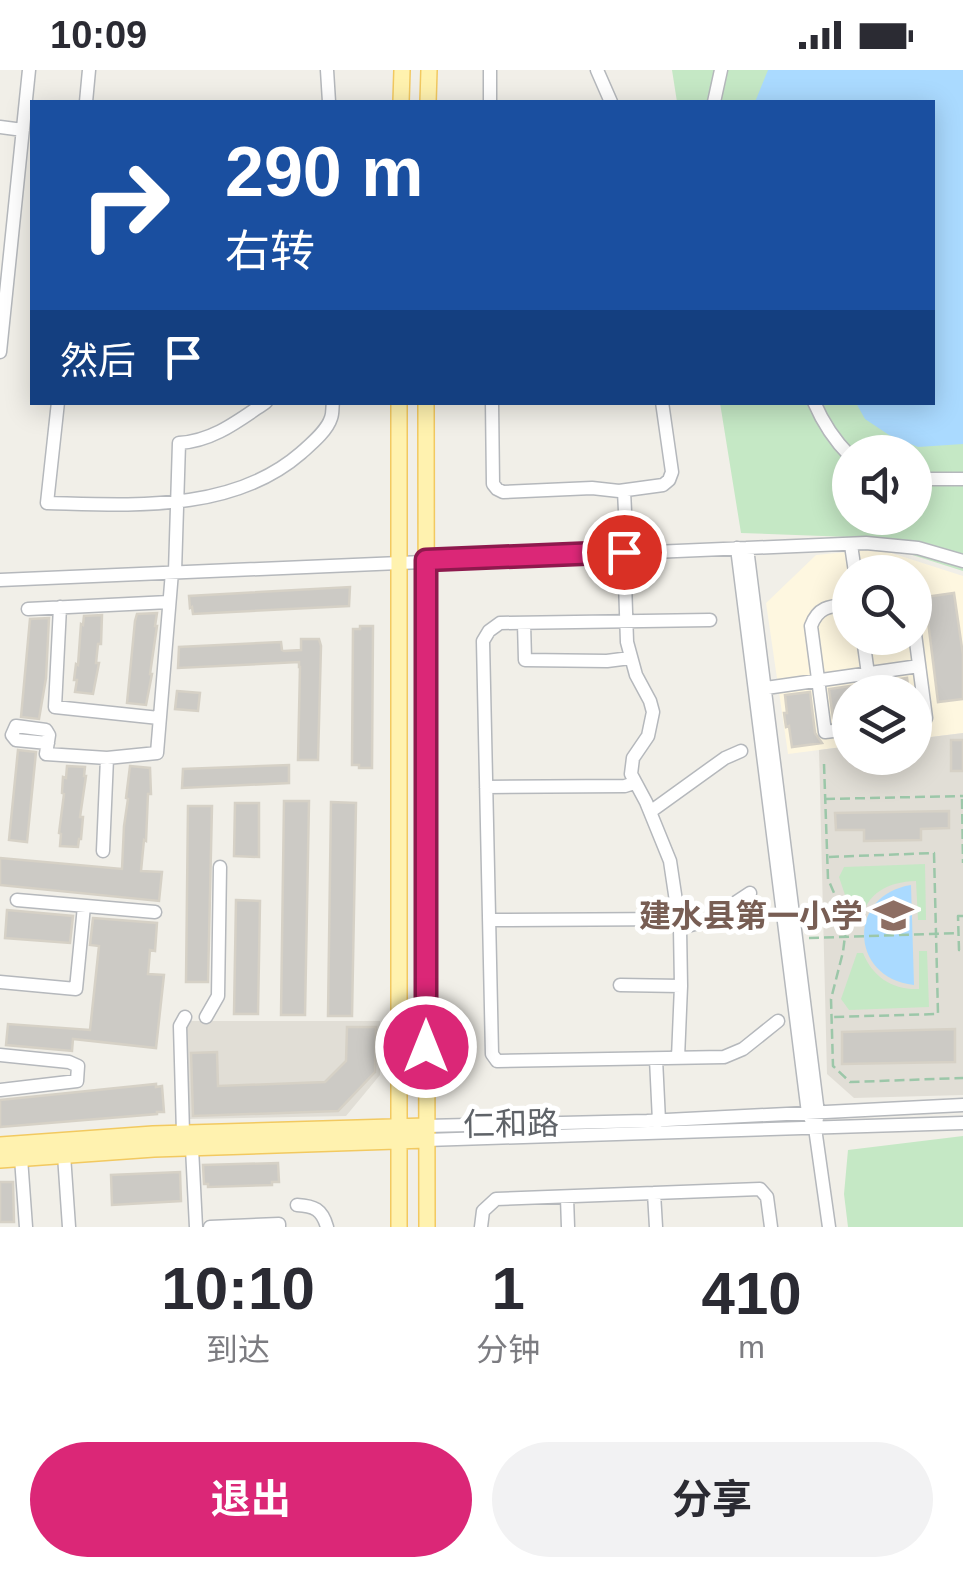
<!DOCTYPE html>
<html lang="zh">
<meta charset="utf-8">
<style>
body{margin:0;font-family:Arial,"Noto Sans SC",sans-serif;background:#f2f2f3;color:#2b2b33;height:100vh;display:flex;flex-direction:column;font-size:38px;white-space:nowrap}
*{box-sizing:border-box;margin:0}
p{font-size:32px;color:#7c7c81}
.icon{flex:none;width:55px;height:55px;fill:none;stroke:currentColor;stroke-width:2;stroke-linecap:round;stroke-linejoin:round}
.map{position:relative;height:1157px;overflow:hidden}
.sheet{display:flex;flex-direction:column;background:#fff;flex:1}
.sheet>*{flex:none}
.banner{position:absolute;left:30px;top:30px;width:905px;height:305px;border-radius:0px;box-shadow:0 5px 25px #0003;background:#1a4fa0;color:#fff;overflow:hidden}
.controls{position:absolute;left:832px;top:365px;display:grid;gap:20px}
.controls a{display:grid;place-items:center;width:100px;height:100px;border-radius:50%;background:#fff;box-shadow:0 5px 25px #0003;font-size:50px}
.pin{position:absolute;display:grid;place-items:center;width:85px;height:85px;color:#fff;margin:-42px;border:5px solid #fff;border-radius:50%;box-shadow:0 2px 10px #0007}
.me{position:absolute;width:110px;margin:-55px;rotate:0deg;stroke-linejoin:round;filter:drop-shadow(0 0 8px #0008)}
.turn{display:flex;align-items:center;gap:35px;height:210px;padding:0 30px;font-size:45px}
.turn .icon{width:130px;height:130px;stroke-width:2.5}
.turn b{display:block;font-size:70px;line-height:85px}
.then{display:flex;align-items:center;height:95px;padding:0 30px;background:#0003;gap:20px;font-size:38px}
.eta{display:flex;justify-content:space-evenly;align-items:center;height:170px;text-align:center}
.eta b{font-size:60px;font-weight:700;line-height:70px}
.cta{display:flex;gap:20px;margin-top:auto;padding:20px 30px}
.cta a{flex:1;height:115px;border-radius:60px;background:#db2777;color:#fff;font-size:40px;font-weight:700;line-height:115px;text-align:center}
.cta a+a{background:#f2f2f3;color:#2b2b33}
.status{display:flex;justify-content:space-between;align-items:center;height:70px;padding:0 50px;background:#fff;direction:ltr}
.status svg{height:28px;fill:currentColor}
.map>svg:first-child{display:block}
.commercial{fill:#fef7e0;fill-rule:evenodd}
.education{fill:#e1ded6}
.green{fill:#c5e8c5;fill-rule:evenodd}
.water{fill:#aadaff}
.building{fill:#cccac5;stroke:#d6d1c6;stroke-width:2.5}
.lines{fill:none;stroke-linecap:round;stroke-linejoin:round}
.minor-casing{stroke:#b5b8bc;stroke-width:15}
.major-casing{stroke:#f2c960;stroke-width:18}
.path{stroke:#9cc7a9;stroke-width:2.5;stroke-dasharray:10 5;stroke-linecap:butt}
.minor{stroke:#fff;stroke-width:12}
.major{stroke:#fff2af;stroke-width:15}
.route-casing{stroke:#8e194d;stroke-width:25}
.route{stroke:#db2777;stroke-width:18}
.labels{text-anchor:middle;stroke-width:10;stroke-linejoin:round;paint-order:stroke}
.education-label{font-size:32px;font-weight:bold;fill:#785e54;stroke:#fff;text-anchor:end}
.street-label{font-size:32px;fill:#5f6368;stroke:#fff}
</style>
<div class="status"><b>10:09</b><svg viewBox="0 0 49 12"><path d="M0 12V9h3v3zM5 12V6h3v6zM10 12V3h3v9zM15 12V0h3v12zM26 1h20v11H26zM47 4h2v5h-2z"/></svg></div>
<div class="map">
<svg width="963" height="1157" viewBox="0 0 963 1157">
<rect width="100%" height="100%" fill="#f1efe8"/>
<path class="commercial" d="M879,479L963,506V663L915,669V622H850V676L788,684L766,533L816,485ZM850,502H915V568H850Z"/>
<path class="education" d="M963,663V1025L854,1028L827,1004L819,680L850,676V688H915V669Z
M189,951H380V1005L346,1046L190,1049L185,955Z"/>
<path class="green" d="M672,0H963V501L903,482L876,468L741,463L720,333L932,332V32H677ZM850,382H915V448H850Z
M925,794L926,850H918L916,811C887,812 867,823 860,852H854L839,807L844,797Z
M919,881H927L929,937L849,940L841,929L857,883H863C873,907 892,920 919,919Z
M963,1066V1157H848L844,1124L848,1080Z"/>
<path class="water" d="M768,0H963V374L918,377L889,365L865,349L856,333L932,332V32H755Z
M911,815L914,915C849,908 847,825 911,815Z"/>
<path class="building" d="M350,517L349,536L193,544L192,537L190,538L189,526Z
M954,523L963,585V629L938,632L925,527Z
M157,543L155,556H157L150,604H152L146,635L127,633L135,551L137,544Z
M102,545L101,574H98L96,593H99L93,624L75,622L77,610H74L76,594L78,595L81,554L83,555L84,546Z
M49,548L46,608L39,649L21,647L30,549Z
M360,556H373L372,698H359V695H352L353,559H360Z
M301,569H319L321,576L318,690H298L300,597H299V592L178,598L179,577L281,572L282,580L284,581L301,580Z
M907,608L909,622H850V646L833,648L829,619Z
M177,621L200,623L198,641L175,639Z
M810,622L815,663L822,673L792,677L789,656L786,657L784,643H787L785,625Z
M951,670H963V701H951Z
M18,680L36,682L27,772L9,770Z
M289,695V713L182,718L183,699Z
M67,696L85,697L84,706H86L80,747H83L81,769H79L78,777L60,776L61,764L59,763L64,724L62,723L63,707L66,708Z
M130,696L150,698L151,724H148L146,771L144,770L141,801L162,802L159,831L0,815V788L122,799L124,756L128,729L126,728Z
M284,731H309L305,945H281Z
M331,732L356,733L352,946H328Z
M235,733H259V787L234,786Z
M188,736H212L208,912H186Z
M949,741V758L921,759V770L864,771V760H836L835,743Z
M236,830L260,831L258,944H234Z
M7,840L73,846L70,873L5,868Z
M93,848L157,853L155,881L150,880L148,904L164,905L156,978L73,969L72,981L6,975L8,954L90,960L99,876L90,875Z
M347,957H376L375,1002L338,1041L193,1046L191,983L217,982L218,1016L325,1012L346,991Z
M955,959V992L842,994V962Z
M156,1014V1017L162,1016L164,1042H157V1044L0,1057V1030Z
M278,1093L279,1112H272V1115L208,1117V1114H204L203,1095Z
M180,1102L181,1131L112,1135L111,1105Z
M0,1112H13L14,1152H0Z"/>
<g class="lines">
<defs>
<path id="minor" d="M327,0L329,32
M597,0L611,32
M86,32L89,0
M490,32V0
M714,32L721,0
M0,57L23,60
M0,282L29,0
M58,332L47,433C131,435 232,443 301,383C311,374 327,361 331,348C333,343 332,338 333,332
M492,332L493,414L497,419L503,422L592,418L619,421L663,415L669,410L672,402L662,332
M814,332C823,353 834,370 850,386
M915,409H963
M624,421L627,482
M851,475L855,502
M737,478L808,1043L815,1058L829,1157
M747,478L818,1043L815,1058
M624,482L627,572L636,605L650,631L653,642L648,666L633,688L631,704L646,732L670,791L680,858L681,916L678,988
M175,502L179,373C213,371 238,351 266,332
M0,510L866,473L918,478L963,491
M850,534C831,536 818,536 811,556L825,662L850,659
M60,537L55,637L159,648
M28,539L169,532
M710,550L500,553L489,561L483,571L492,984L497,991L724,987L743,979L778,951
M524,553L525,590L607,591L630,588
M915,564L926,648L915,650
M863,568L868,604
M766,618L919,596
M48,673L16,670L12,665L16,656L46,660L49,665L46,684L107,688L157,683L172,502
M486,717L625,716L634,713
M650,742L725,688L741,681
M103,781L107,688
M17,830L155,842
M489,850L677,849
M680,858L709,850L750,823
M0,912L76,919L84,836
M620,915L681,916
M206,947L218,926L220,797
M0,985L69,992L78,996L77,1011L0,1020
M656,989L659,1051
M426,1056L647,1051L963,1035
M183,1063L180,956L185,947
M426,1070L963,1053
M192,1078L196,1157
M64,1085L69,1157
M21,1088L26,1157
M654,1123L656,1157
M567,1127L568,1157
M297,1135C314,1136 322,1139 327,1157
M210,1157L279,1154V1157
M481,1157L483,1141L496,1129L760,1119L767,1127L771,1157"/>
<path id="major" d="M401,32L402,0
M428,32L429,0
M399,332V1157
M426,332L427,1157
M0,1075L153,1064L426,1056
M0,1090L154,1079L426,1070"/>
</defs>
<use href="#minor" class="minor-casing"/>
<use href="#major" class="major-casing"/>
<path class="path" d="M824,694L828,809L841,839L846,858L843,882L831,929L833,996L850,1012L963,1008
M825,729L963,726
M962,729L963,793
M829,787L934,783L938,944L832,947
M963,846H958L959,880H963
M809,868L958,863"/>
<use href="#minor" class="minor"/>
<use href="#major" class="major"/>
</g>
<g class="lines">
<defs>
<path id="route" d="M426,977V490L624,482"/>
</defs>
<use href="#route" class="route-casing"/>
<use href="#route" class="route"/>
</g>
<defs>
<symbol id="school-bare" viewBox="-9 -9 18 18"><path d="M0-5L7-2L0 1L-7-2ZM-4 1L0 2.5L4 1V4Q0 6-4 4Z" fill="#8d6e63" stroke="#fff" stroke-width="2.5" paint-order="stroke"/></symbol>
</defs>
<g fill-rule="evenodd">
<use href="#school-bare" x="866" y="818" width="55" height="55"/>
</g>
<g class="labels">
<g class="education-label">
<text x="863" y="857">建水县第一小学</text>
</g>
<g class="street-label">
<text transform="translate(511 1054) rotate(-1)" y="11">仁和路</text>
</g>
</g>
</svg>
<div class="controls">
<a><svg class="icon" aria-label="sound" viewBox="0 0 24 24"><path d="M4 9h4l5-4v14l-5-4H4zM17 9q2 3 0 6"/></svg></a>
<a><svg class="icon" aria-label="search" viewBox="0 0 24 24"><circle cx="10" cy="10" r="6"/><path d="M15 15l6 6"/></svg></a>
<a><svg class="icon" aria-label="layers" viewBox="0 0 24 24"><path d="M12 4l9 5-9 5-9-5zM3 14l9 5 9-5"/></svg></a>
</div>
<div class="pin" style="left:624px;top:482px;background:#d93025"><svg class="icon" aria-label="arrive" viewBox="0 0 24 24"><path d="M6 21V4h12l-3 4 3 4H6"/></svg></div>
<svg class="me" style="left:426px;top:977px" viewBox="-20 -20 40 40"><circle r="17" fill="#db2777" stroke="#fff" stroke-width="3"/><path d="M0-11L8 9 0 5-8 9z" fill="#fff"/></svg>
<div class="banner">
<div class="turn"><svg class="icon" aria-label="right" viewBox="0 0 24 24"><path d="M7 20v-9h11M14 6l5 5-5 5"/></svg><div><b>290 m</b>右转</div></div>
<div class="then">然后<svg class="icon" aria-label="arrive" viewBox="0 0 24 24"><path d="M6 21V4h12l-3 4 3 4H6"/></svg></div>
</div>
</div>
<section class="sheet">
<div class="eta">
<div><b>10:10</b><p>到达</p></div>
<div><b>1</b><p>分钟</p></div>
<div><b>410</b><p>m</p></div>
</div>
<div class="cta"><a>退出</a><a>分享</a></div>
</section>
